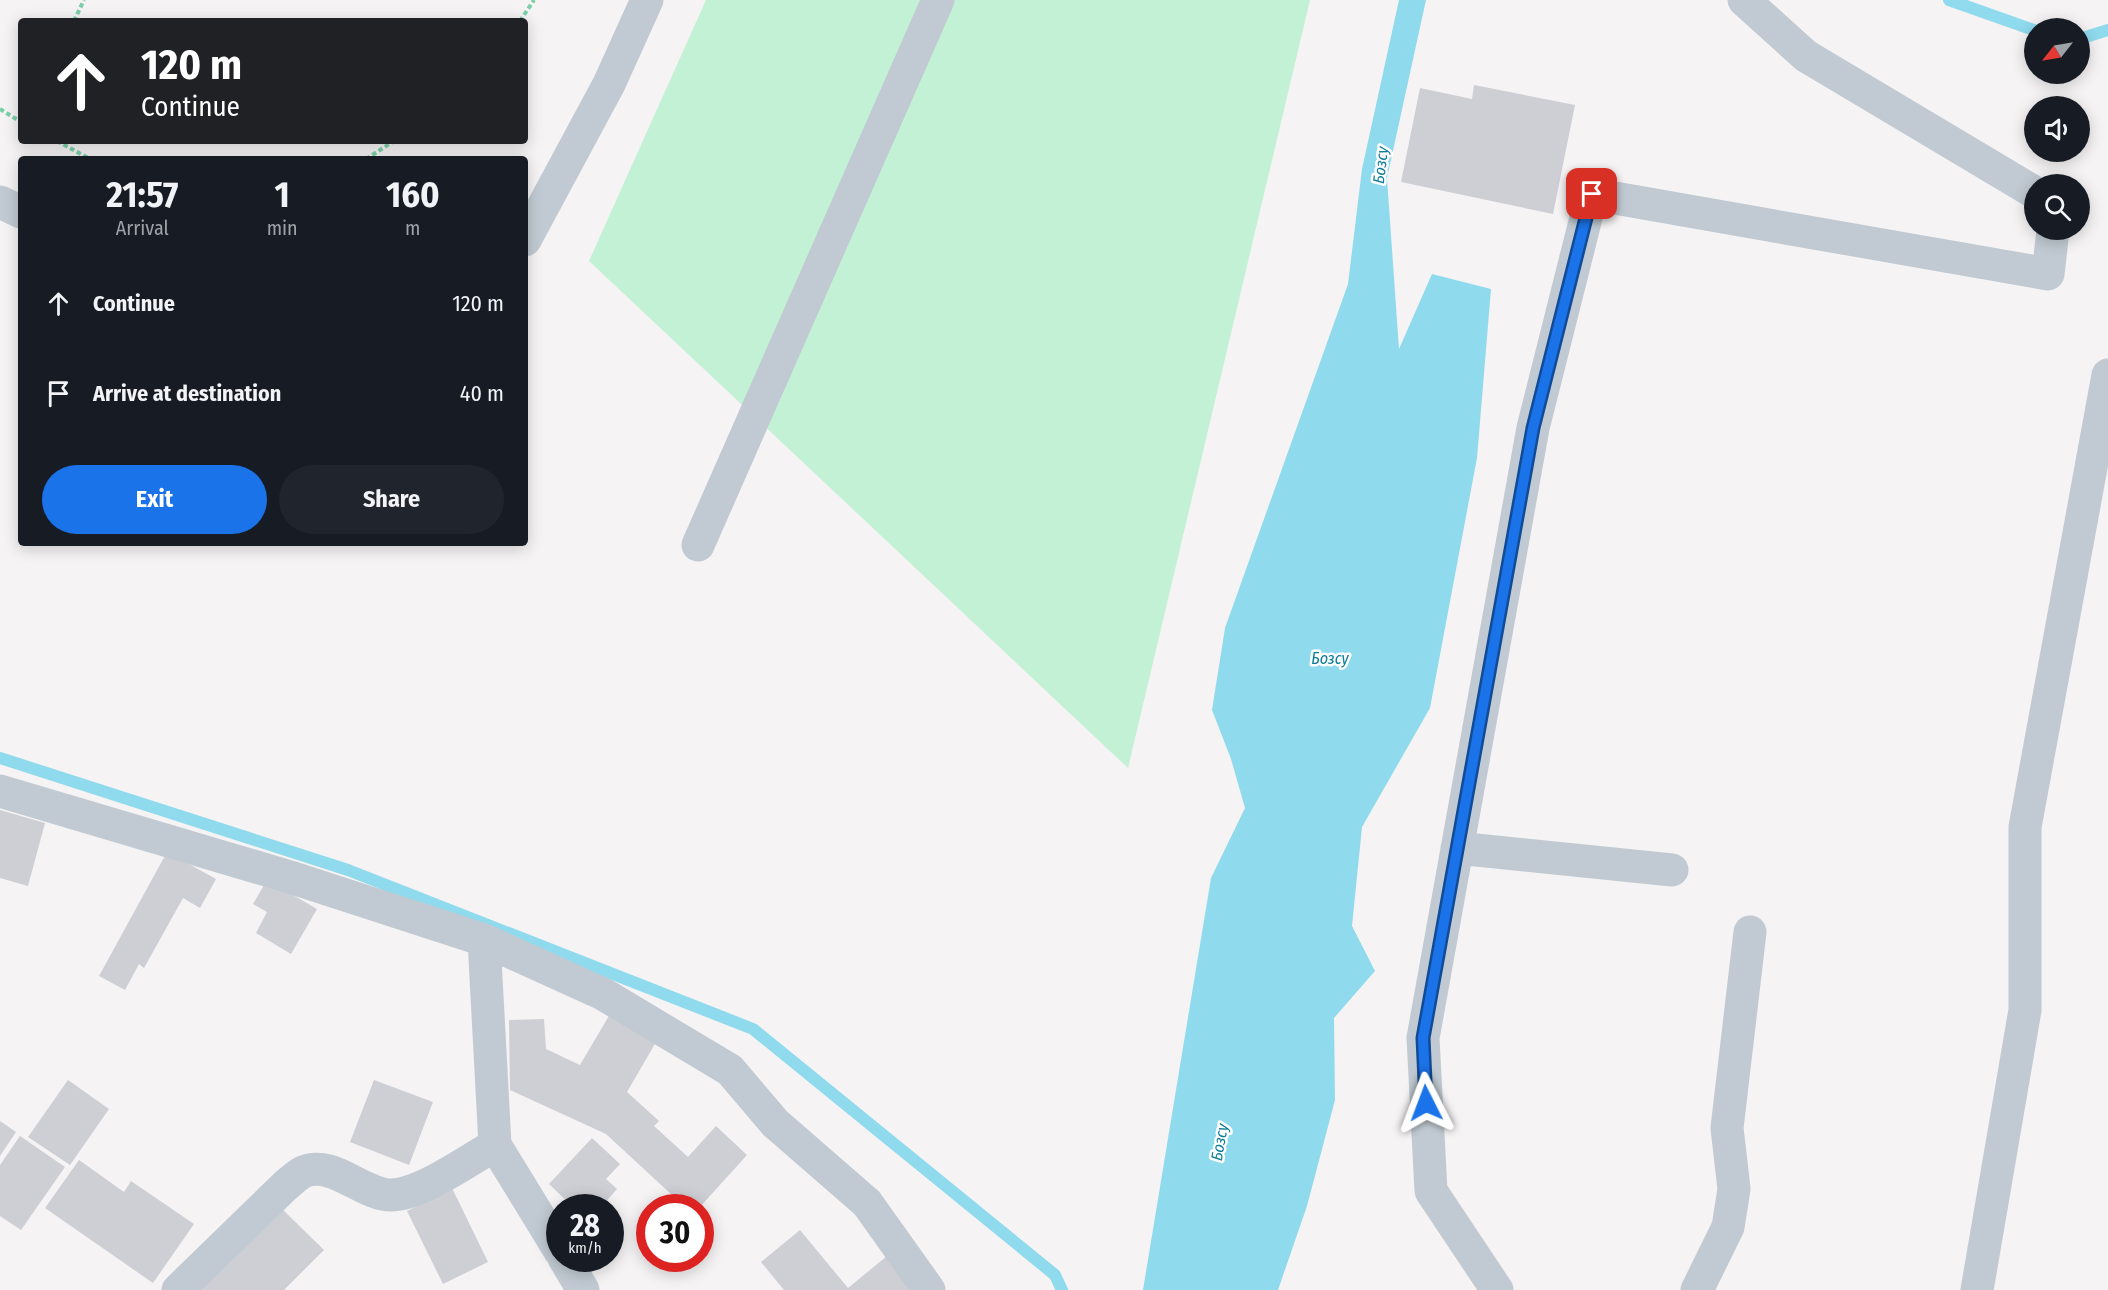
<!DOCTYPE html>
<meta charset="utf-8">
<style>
body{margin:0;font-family:"Fira Sans Condensed",sans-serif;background:#20242c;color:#f1f3f6;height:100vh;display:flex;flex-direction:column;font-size:22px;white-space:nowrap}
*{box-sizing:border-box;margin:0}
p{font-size:20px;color:#9ea1a6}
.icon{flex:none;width:33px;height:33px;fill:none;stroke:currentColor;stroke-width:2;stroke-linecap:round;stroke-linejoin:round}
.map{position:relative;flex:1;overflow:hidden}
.side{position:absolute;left:18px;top:156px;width:510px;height:390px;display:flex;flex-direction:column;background:#171b24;border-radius:6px;box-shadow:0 3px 15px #0003}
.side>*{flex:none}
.top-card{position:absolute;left:18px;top:18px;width:510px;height:126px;border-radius:6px;box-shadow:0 3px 15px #0003;background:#202124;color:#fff;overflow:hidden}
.needle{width:39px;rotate:239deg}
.fabs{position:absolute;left:2024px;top:18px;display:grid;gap:12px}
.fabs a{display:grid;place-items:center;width:66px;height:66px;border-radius:50%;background:#171b24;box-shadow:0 3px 15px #0003;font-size:30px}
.speed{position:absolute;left:546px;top:1194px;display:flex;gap:12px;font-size:30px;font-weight:700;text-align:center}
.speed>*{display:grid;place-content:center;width:78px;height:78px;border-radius:50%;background:#171b24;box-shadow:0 3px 15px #0003;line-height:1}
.speed small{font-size:15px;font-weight:400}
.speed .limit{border:9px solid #d22;background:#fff;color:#111}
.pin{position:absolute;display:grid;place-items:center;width:51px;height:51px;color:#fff;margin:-26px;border-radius:12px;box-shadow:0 3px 9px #0006}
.me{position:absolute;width:66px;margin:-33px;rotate:357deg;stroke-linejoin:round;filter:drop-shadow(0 0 4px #0008)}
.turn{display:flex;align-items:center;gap:21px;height:126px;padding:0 24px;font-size:27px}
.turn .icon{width:78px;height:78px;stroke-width:2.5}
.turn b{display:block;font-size:42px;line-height:51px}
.eta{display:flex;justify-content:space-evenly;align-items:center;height:102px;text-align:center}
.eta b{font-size:36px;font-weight:700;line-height:42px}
.cta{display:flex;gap:12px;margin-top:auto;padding:12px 24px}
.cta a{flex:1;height:69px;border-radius:36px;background:#1a73e8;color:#fff;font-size:24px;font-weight:700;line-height:69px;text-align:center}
.cta a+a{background:#20242c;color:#f1f3f6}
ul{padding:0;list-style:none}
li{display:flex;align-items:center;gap:18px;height:90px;padding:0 24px}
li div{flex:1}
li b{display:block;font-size:22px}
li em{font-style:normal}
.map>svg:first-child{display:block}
.green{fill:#c3f1d5}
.water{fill:#90daee}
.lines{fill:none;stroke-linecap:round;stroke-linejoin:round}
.stream{stroke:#90daee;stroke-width:12}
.building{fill:#cdcfd5}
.path{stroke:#7ad0a6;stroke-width:4;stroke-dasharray:4.5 3;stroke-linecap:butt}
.minor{stroke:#c1cad2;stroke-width:33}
.route-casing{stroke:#114b97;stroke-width:15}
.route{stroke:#1a73e8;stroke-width:10}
.labels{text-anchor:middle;stroke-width:5;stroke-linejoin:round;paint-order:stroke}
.water-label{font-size:16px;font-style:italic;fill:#0c7c9b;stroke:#fff}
</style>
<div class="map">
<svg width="2108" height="1290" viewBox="0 0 2108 1290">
<rect width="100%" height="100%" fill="#f5f3f3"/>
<path class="green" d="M706,0H1310L1128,768L589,261Z"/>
<path class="water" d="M1399,0H1426L1387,178L1399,349L1432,274L1491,289L1477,458L1430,708L1362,827L1352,926L1375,971L1334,1018L1335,1100L1307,1206L1278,1290H1143L1211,878L1245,808L1231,759L1212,710L1225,628L1348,284L1362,169Z"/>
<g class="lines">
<path class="stream" d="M1949,0L2034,30
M2079,39L2108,30
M0,758L348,870L753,1029L1055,1275L1062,1290"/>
</g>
<path class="building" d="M1474,85L1575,105L1553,214L1401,182L1420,88L1472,99Z
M0,810L45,823L28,886L0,878Z
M167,852L216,879L200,908L183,898L144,968L139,964L125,990L99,976Z
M267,880L317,909L291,954L256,933L267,912L253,904Z
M613,1009L659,1037L627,1092L659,1121L654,1126L688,1157L716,1126L747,1155L699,1208H686L606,1134L510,1090L509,1020L544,1019L546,1049L580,1065Z
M68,1080L109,1109L70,1165L28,1137Z
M374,1080L433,1102L409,1165L350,1142Z
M0,1121L16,1132L0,1156Z
M20,1136L65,1167L21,1230L0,1216V1165Z
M592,1138L620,1164L606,1179L617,1189L600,1208H574L549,1184Z
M79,1160L124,1192L131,1181L194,1224L153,1283L45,1208Z
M452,1188L488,1262L443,1284L407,1211Z
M279,1206L324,1250L284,1290H197Z
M800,1230L848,1288L887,1256L912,1290H784L761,1262Z"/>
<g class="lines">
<path class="path" d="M74,21L84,0
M520,21L534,0
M0,109L21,122
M57,141L90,159
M366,159L394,141"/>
<path class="minor" d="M1744,0L1806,56L2034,192
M0,202L21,212
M525,240L609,84L647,0
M698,545L938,0
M0,791L290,877L484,940L603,994L730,1070L775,1123L867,1203L929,1290
M1457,848L1672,870
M484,940L495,1145L560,1251
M564,1258L583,1290
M178,1290L285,1186C290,1182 297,1175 303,1172C332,1159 363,1195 391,1195C420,1195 469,1160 495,1145
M1497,1290L1431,1191L1423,1038L1533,428L1592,194L2048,274L2053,230
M1697,1290L1728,1227L1734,1189L1727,1128L1750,932
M1977,1290L2025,1010V827L2108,375"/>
</g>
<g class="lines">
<defs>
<path id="route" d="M1426,1103L1423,1038L1533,428L1592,194"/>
</defs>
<use href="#route" class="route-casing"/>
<use href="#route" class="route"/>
</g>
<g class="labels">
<g class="water-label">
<text transform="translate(1380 165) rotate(-83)" y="6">Бозсу</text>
<text x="1330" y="664">Бозсу</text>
<text transform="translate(1219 1142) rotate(-80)" y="6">Бозсу</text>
</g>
</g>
</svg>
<div class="fabs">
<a><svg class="needle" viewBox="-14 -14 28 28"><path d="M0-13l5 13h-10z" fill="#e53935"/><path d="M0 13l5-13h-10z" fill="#9ea1a6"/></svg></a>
<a><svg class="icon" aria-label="sound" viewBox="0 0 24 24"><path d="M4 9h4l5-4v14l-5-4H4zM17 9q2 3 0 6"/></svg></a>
<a><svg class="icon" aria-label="search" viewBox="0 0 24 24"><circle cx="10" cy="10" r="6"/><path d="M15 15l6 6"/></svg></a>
</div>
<div class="speed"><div>28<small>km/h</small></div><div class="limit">30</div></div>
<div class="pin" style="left:1592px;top:194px;background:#d93025"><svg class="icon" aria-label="arrive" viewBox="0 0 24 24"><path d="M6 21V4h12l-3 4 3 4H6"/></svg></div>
<svg class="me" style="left:1426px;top:1103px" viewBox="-20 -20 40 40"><path d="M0-17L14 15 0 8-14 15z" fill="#1a73e8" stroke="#fff" stroke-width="4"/></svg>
<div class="top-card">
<div class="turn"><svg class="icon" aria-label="ahead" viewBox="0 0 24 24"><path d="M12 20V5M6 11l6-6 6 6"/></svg><div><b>120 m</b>Continue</div></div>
</div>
<section class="side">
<div class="eta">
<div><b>21:57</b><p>Arrival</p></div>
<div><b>1</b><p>min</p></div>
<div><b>160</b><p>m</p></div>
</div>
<ul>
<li><svg class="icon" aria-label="ahead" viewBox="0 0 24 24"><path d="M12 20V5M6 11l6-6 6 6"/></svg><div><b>Continue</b></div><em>120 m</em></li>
<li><svg class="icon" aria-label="arrive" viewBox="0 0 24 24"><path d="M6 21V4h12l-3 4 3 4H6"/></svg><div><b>Arrive at destination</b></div><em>40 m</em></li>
</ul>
<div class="cta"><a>Exit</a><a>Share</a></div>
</section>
</div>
